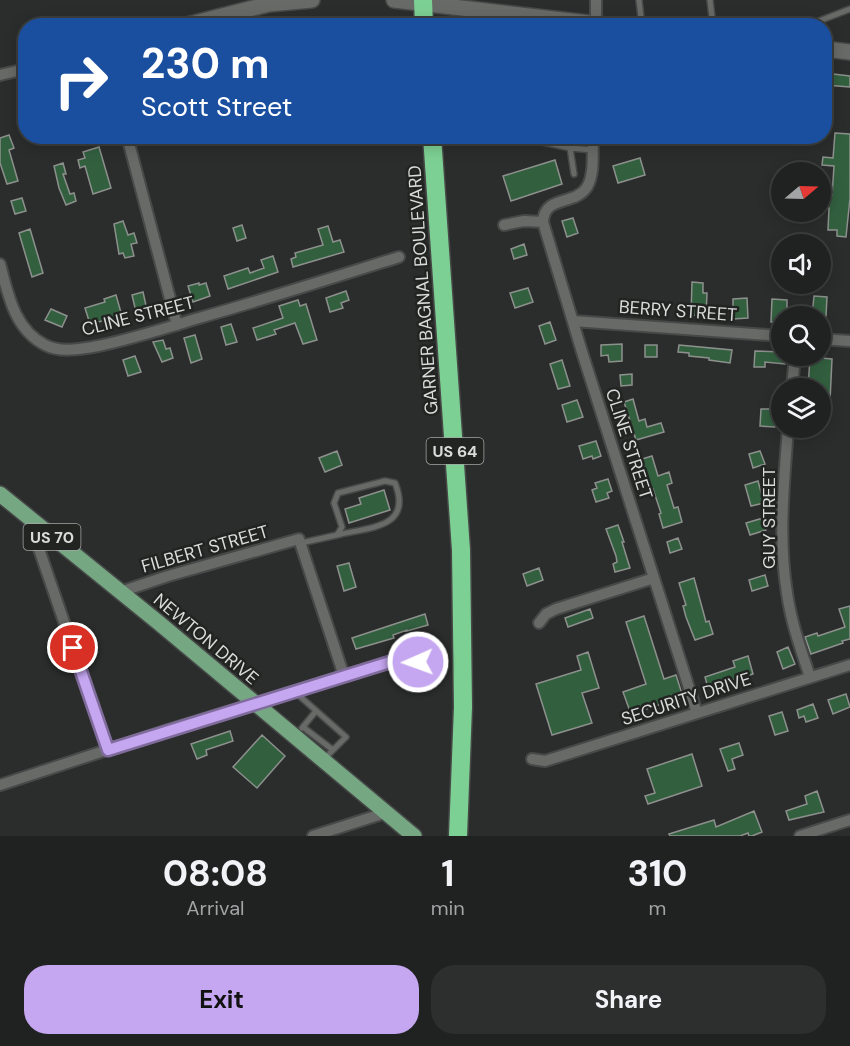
<!DOCTYPE html>
<style>
body{margin:0;font-family:"DM Sans",sans-serif;background:#2d2f2e;color:#f1f3f6;height:100vh;display:flex;flex-direction:column;font-size:22px;white-space:nowrap}
*{box-sizing:border-box;margin:0}
p{font-size:20px;color:#a2a4a5}
.icon{flex:none;width:33px;height:33px;fill:none;stroke:currentColor;stroke-width:2;stroke-linecap:round;stroke-linejoin:round}
.map{position:relative;height:836px;overflow:hidden}
.side{display:flex;flex-direction:column;background:#202221;flex:1}
.side>*{flex:none}
.hud{position:absolute;left:18px;top:18px;width:814px;height:126px;border-radius:24px;box-shadow:0 3px 15px #0003,0 0 0 2px #3d3f3f;background:#1a4fa0;color:#fff;overflow:hidden}
.needle{width:39px;rotate:71deg}
.fabs{position:absolute;left:771px;top:162px;display:grid;gap:12px}
.fabs a{display:grid;place-items:center;width:60px;height:60px;border-radius:50%;background:#202221;box-shadow:0 3px 15px #0003,0 0 0 2px #3d3f3f;font-size:30px}
.pin{position:absolute;display:grid;place-items:center;width:51px;height:51px;color:#fff;margin:-26px;border:3px solid #fff;border-radius:50%;box-shadow:0 2px 6px #0007}
.me{position:absolute;width:66px;margin:-33px;rotate:268deg;stroke-linejoin:round;filter:drop-shadow(0 0 4px #0008)}
.turn{display:flex;align-items:center;gap:21px;height:126px;padding:0 24px;font-size:27px}
.turn .icon{width:78px;height:78px;stroke-width:2.5}
.turn b{display:block;font-size:42px;line-height:51px}
.eta{display:flex;justify-content:space-evenly;align-items:center;height:102px;text-align:center}
.eta b{font-size:36px;font-weight:700;line-height:42px}
.cta{display:flex;gap:12px;margin-top:auto;padding:12px 24px}
.cta a{flex:1;height:69px;border-radius:24px;background:#c5a6f0;color:#111;font-size:24px;font-weight:700;line-height:69px;text-align:center}
.cta a+a{background:#2d2f2e;color:#f1f3f6}
.map>svg:first-child{display:block}
.building{fill:#32603f;stroke:#8d908d;stroke-width:1.5}
.lines{fill:none;stroke-linecap:round;stroke-linejoin:round}
.lane-casing{stroke:#474948;stroke-width:8}
.street-casing{stroke:#474948;stroke-width:14}
.secondary-casing{stroke:#474948;stroke-width:18}
.primary-casing{stroke:#474948;stroke-width:18}
.highway-casing{stroke:#474948;stroke-width:21}
.lane{stroke:#686a68;stroke-width:5}
.street{stroke:#686a68;stroke-width:10}
.secondary{stroke:#686a68;stroke-width:15}
.primary{stroke:#75a782;stroke-width:15}
.highway{stroke:#7dd093;stroke-width:18}
.route-casing{stroke:#806c9c;stroke-width:15}
.route{stroke:#c5a6f0;stroke-width:10}
.labels{text-anchor:middle;stroke-width:5;stroke-linejoin:round;paint-order:stroke}
.shield{fill:#222422;stroke:#a3a5a4;stroke-width:1.5}
.shield-label{font-size:16px;font-weight:bold;fill:#dadcdb}
.street-label{font-size:18px;fill:#dadcdb;stroke:#222422}
</style>
<div class="map">
<svg width="850" height="836" viewBox="0 0 850 836">
<rect width="100%" height="100%" fill="#2b2d2c"/>
<path class="building" d="M825,73L850,76V87L825,85Z
M835,133L850,134V198L846,237L837,236V230H828L829,208H825L826,196H832L834,166L822,165L823,157L833,158Z
M9,135L14,148L9,150L18,181L7,184L0,163V138Z
M99,147L111,188L93,194L85,166L80,168L78,160L85,158L83,152Z
M640,158L645,175L618,183L613,166Z
M555,160L562,184L511,201L503,176Z
M63,163L66,174H63L70,194L74,193L76,201L66,205L59,188L54,166Z
M22,198L26,211L15,214L11,201Z
M573,218L578,233L567,237L562,221Z
M123,221L128,235L134,233L137,243L131,244L134,256L125,258L123,253L119,254L114,224Z
M242,225L246,238L237,241L233,228Z
M328,226L333,242L340,240L344,252L293,267L291,259L296,257L295,253L323,245L318,229Z
M30,229L43,273L32,277L19,233Z
M524,244L527,255L514,259L511,249Z
M273,256L278,272L228,289L224,276L248,268L250,273L264,268L261,260Z
M692,282L703,283V293H707L706,316L691,315Z
M199,283V285L206,283L210,296L193,302L188,286Z
M528,288L533,302L515,308L510,293Z
M346,291L349,300L341,303L343,308L330,312L326,298Z
M143,292L147,310L136,312L132,295Z
M116,295L122,316L90,324L85,308L105,302L104,299Z
M814,296L827,297L826,316H812Z
M747,298L748,318L733,319V299Z
M772,299L787,300V316H782V322H771Z
M298,300L300,306L306,304L317,340L303,344L295,323L274,330L276,334L257,340L253,328L283,318L279,306Z
M51,309L67,316L62,327L45,320Z
M550,322L556,340L545,344L539,326Z
M231,324L237,342L226,345L221,327Z
M195,335L202,359L191,363L184,338Z
M163,340L166,349L170,348L173,358L162,362L153,342Z
M622,344V361L609,362L608,355L601,356V345Z
M645,345H657V357H645Z
M679,345L732,350L730,363L709,360V358L689,356V353L678,352Z
M755,351L782,352V356H786L785,364L765,362V367H754Z
M135,356L141,372L128,376L123,360Z
M810,357L832,359L830,401L820,400V388H808Z
M562,360L570,386L558,389L550,364Z
M632,374V385L621,386L620,375Z
M633,399L639,421L645,419L647,427L661,423L664,432L636,440L624,402Z
M577,400L583,417L567,422L562,405Z
M761,409H775V427L760,426Z
M596,441L601,456L593,459L592,456L583,459L579,446Z
M337,451L342,465L325,472L319,458Z
M760,451L765,464L753,468L749,454Z
M652,456L658,476L669,472L672,483L667,485L674,508L678,507L682,522L663,528L659,514L661,513L653,489L651,490L642,459Z
M608,479L612,491L607,493L609,498L596,502L592,490L597,488L595,483Z
M758,481L764,503L751,506L745,485Z
M384,490L390,510L349,523L345,509L361,504L359,498Z
M763,518L766,530L750,535L746,523Z
M618,525L624,542H622L630,568L615,572L613,564L617,562L616,556L606,529Z
M678,538L682,549L670,553L667,542Z
M349,563L356,587L344,591L337,566Z
M539,568L543,580L527,586L523,574Z
M765,575L768,586L752,591L749,580Z
M694,578L706,622L709,621L713,634L695,640L686,617L683,606L686,605L679,583Z
M850,606V639L842,641L843,643L811,654L805,637L817,633L818,636L845,627L839,609Z
M590,609L593,618L568,627L565,618Z
M425,614L428,625L407,631V630L393,635L394,638L356,649L352,638Z
M644,616L664,679L676,675L683,697L631,714L623,692L646,684L626,622Z
M788,647L795,664L783,669L777,652Z
M588,652L599,688L582,693L592,723L552,735L536,684L581,670L577,656Z
M748,656L753,674L708,688L705,677L735,667L733,661Z
M846,694L850,707L833,714L828,700Z
M813,704L818,718L806,722L804,716L799,718L797,710Z
M782,712L788,731L775,735L769,716Z
M230,731L233,741L206,750L207,755L197,759L191,744Z
M262,735L285,756L257,788L233,767Z
M739,743L743,755L732,759L735,769L728,771L720,749Z
M692,754L702,786L648,804L645,796L655,793L647,769Z
M817,791L824,812L789,820L786,811L807,804L805,796Z
M754,811L762,832L752,836H749L748,833L740,836H670L669,834L714,820L716,827Z"/>
<g class="lines">
<defs>
<path id="lane" d="M639,0L642,26
M710,0L713,26
M806,26L850,9
M520,137L570,148L593,150
M570,148L574,174
M301,543L337,535L342,527L334,503L338,493L385,481L395,483C413,528 370,527 337,535
M295,692L346,737L325,758
M303,727L333,750
M302,728L316,711"/>
<path id="street" d="M596,26V0
M0,75L26,69
M127,136L177,325
M593,136C592,152 595,174 587,187C575,206 544,195 543,222L582,352L697,713
M504,225L524,221L543,222
M0,264C8,294 14,329 45,345C60,353 82,349 98,346C132,339 166,328 199,318C266,299 332,278 399,257
M573,321L782,336
M820,339L850,341
M792,388L795,356
M788,428C784,483 778,538 787,593C791,622 801,650 810,677
M28,517L108,750
M120,592L168,576L299,539L344,676
M539,623L546,614L556,609L654,578
M532,759L545,761L850,665
M0,785L168,730L390,662L403,660L418,662
M313,836L385,813
M800,836L850,820"/>
<path id="secondary" d="M394,0L614,26
M183,26L269,4L312,0
M825,49L850,52"/>
<path id="primary" d="M0,494L159,623L414,836"/>
<path id="highway" d="M423,0L424,26
M432,136L461,550L463,707L458,836"/>
</defs>
<use href="#lane" class="lane-casing"/>
<use href="#street" class="street-casing"/>
<use href="#secondary" class="secondary-casing"/>
<use href="#primary" class="primary-casing"/>
<use href="#highway" class="highway-casing"/>
<use href="#lane" class="lane"/>
<use href="#street" class="street"/>
<use href="#secondary" class="secondary"/>
<use href="#primary" class="primary"/>
<use href="#highway" class="highway"/>
</g>
<g class="lines">
<defs>
<path id="route" d="M73,648L108,750L390,662L403,660L418,662"/>
</defs>
<use href="#route" class="route-casing"/>
<use href="#route" class="route"/>
</g>
<g class="labels">
<g class="shield">
<rect x="426.5" y="438" width="57" height="26" rx="4.5"/>
<rect x="23.5" y="524" width="57" height="26" rx="4.5"/>
</g>
<g class="shield-label">
<text x="455" y="457">US 64</text>
<text x="52" y="543">US 70</text>
</g>
<g class="street-label">
<text transform="translate(423 290) rotate(-94)" y="6">GARNER BAGNAL BOULEVARD</text>
<text transform="translate(678 311) rotate(4)" y="6">BERRY STREET</text>
<text transform="translate(138 316) rotate(-14)" y="6">CLINE STREET</text>
<text transform="translate(629 444) rotate(72)" y="6">CLINE STREET</text>
<text transform="translate(769 518) rotate(-90)" y="6">GUY STREET</text>
<text transform="translate(205 549) rotate(-16)" y="6">FILBERT STREET</text>
<text transform="translate(206 639) rotate(40)" y="6">NEWTON DRIVE</text>
<text transform="translate(686 699) rotate(-18)" y="6">SECURITY DRIVE</text>
</g>
</g>
</svg>
<div class="fabs">
<a><svg class="needle" viewBox="-14 -14 28 28"><path d="M0-13l5 13h-10z" fill="#e53935"/><path d="M0 13l5-13h-10z" fill="#a2a4a5"/></svg></a>
<a><svg class="icon" aria-label="sound" viewBox="0 0 24 24"><path d="M4 9h4l5-4v14l-5-4H4zM17 9q2 3 0 6"/></svg></a>
<a><svg class="icon" aria-label="search" viewBox="0 0 24 24"><circle cx="10" cy="10" r="6"/><path d="M15 15l6 6"/></svg></a>
<a><svg class="icon" aria-label="layers" viewBox="0 0 24 24"><path d="M12 4l9 5-9 5-9-5zM3 14l9 5 9-5"/></svg></a>
</div>
<div class="pin" style="left:73px;top:648px;background:#d93025"><svg class="icon" aria-label="arrive" viewBox="0 0 24 24"><path d="M6 21V4h12l-3 4 3 4H6"/></svg></div>
<svg class="me" style="left:418px;top:662px" viewBox="-20 -20 40 40"><circle r="17" fill="#c5a6f0" stroke="#fff" stroke-width="3"/><path d="M0-11L8 9 0 5-8 9z" fill="#fff"/></svg>
<div class="hud">
<div class="turn"><svg class="icon" aria-label="right" viewBox="0 0 24 24"><path d="M7 20v-9h11M14 6l5 5-5 5"/></svg><div><b>230 m</b>Scott Street</div></div>
</div>
</div>
<section class="side">
<div class="eta">
<div><b>08:08</b><p>Arrival</p></div>
<div><b>1</b><p>min</p></div>
<div><b>310</b><p>m</p></div>
</div>
<div class="cta"><a>Exit</a><a>Share</a></div>
</section>
